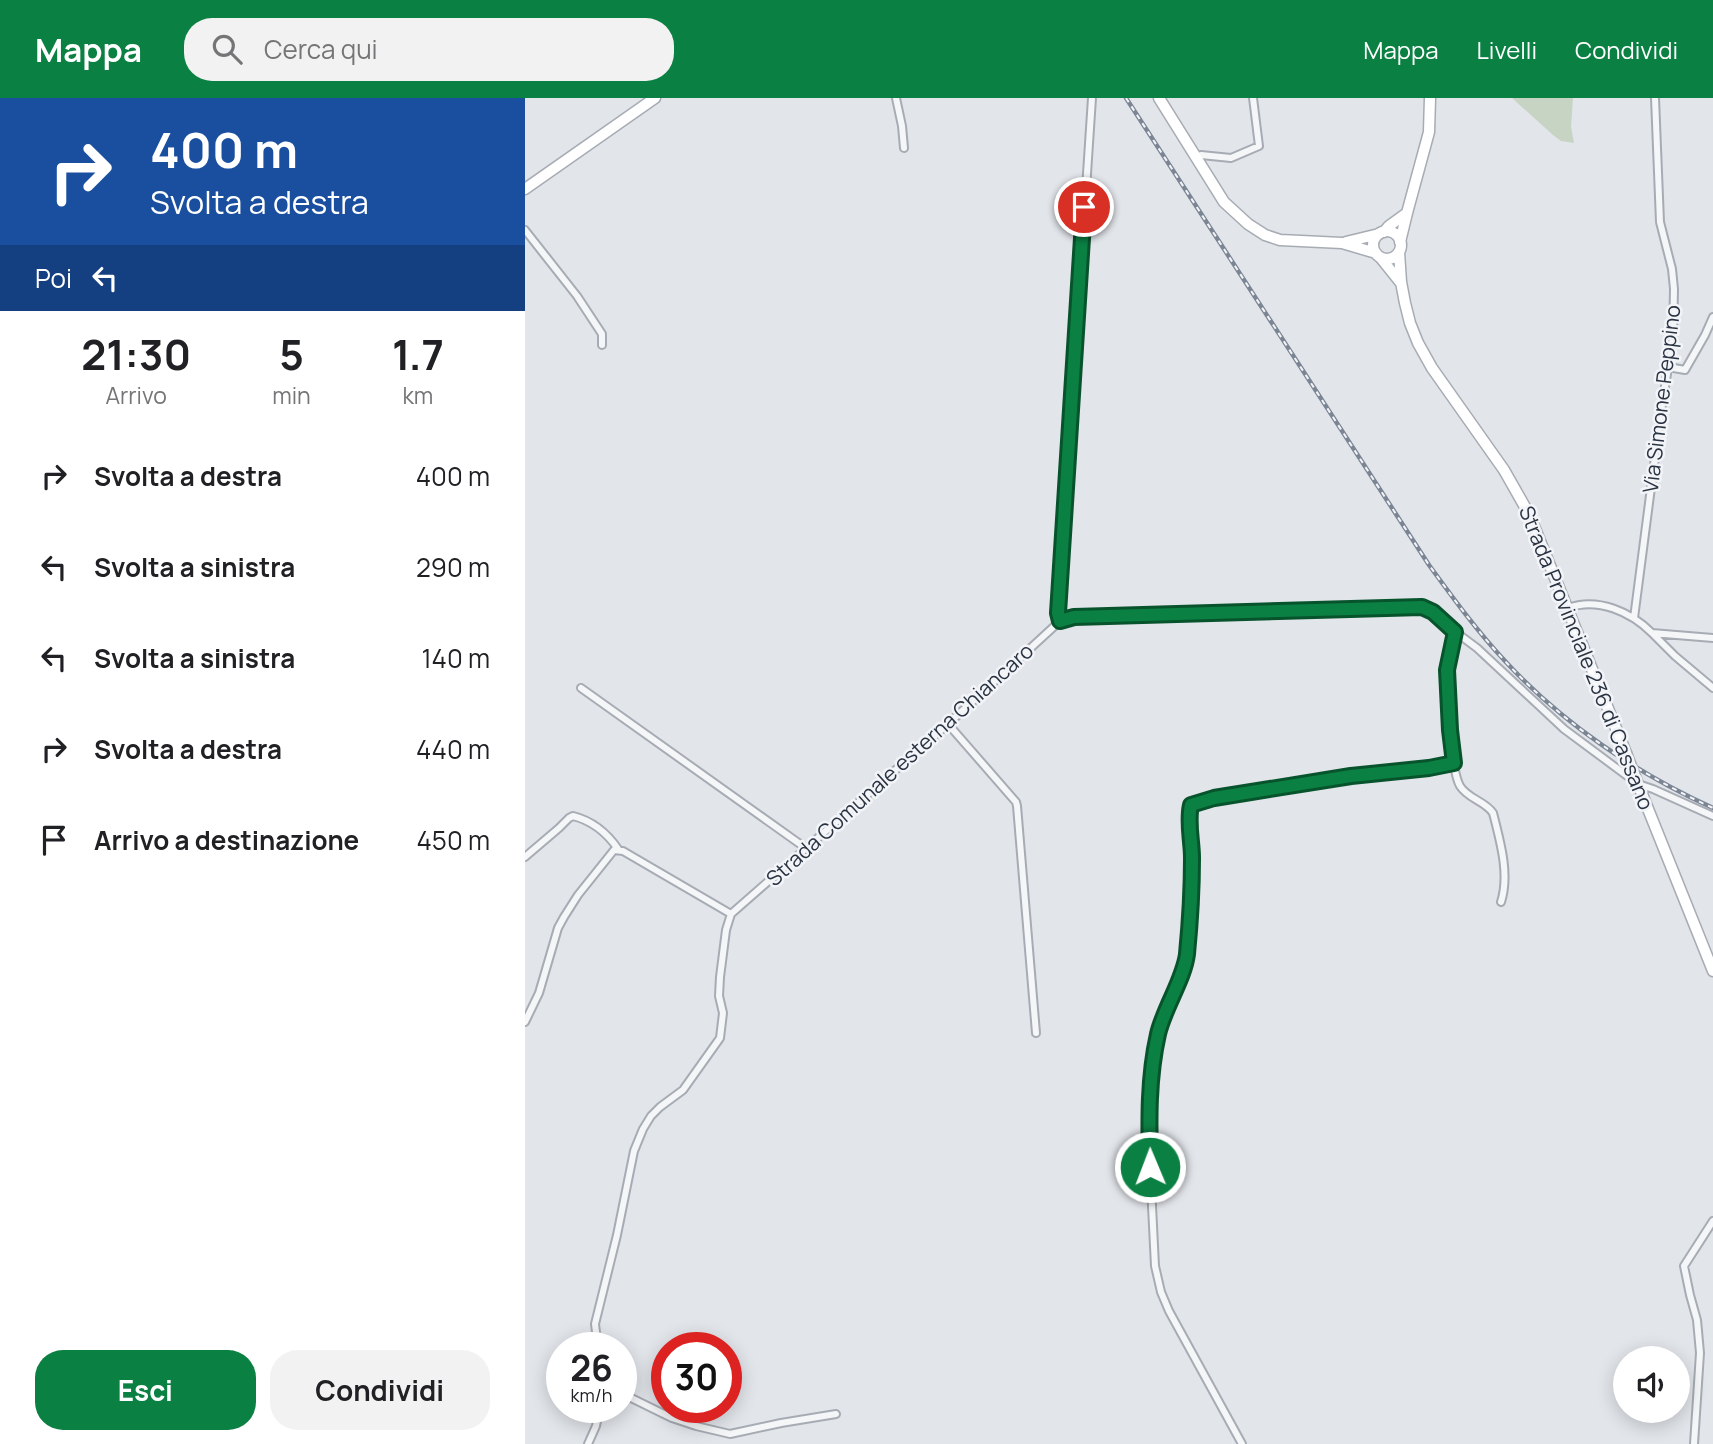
<!DOCTYPE html>
<html lang="it">
<style>
body{margin:0;font-family:Manrope,sans-serif;background:#f2f2f2;color:#202124;height:100vh;display:flex;flex-direction:column;font-size:26px;white-space:nowrap}
*{box-sizing:border-box;margin:0}
p{font-size:23px;color:#757577}
.icon{flex:none;width:38px;height:38px;fill:none;stroke:currentColor;stroke-width:2;stroke-linecap:round;stroke-linejoin:round}
.map{position:relative;flex:1;overflow:hidden}
.details{display:flex;flex-direction:column;background:#fff;width:525px}
.details>*{flex:none}
.guide{background:#1a4fa0;color:#fff;overflow:hidden}
.tools{position:absolute;left:1088px;top:1248px;display:grid;gap:14px}
.tools a{display:grid;place-items:center;width:77px;height:77px;border-radius:50%;background:#fff;box-shadow:0 4px 18px #0003;font-size:35px}
.speed{position:absolute;left:21px;top:1234px;display:flex;gap:14px;font-size:35px;font-weight:700;text-align:center}
.speed>*{display:grid;place-content:center;width:91px;height:91px;border-radius:50%;background:#fff;box-shadow:0 4px 18px #0003;line-height:1}
.speed small{font-size:18px;font-weight:400}
.speed .limit{border:10px solid #d22;background:#fff;color:#111}
.pin{position:absolute;display:grid;place-items:center;width:60px;height:60px;color:#fff;margin:-30px;border:4px solid #fff;border-radius:50%;box-shadow:0 2px 7px #0007}
.me{position:absolute;width:77px;margin:-38px;rotate:359deg;stroke-linejoin:round;filter:drop-shadow(0 0 5px #0008)}
.turn{display:flex;align-items:center;gap:24px;height:147px;padding:0 35px;font-size:32px}
.turn .icon{width:91px;height:91px;stroke-width:2.5}
.turn b{display:block;font-size:49px;line-height:60px}
.then{display:flex;align-items:center;height:66px;padding:0 35px;background:#0003;gap:14px;font-size:26px}
.eta{display:flex;justify-content:space-evenly;align-items:center;height:119px;text-align:center}
.eta b{font-size:42px;font-weight:700;line-height:49px}
.primary-button{display:flex;gap:14px;margin-top:auto;padding:14px 35px}
.primary-button a{flex:1;height:80px;border-radius:28px;background:#0b8043;color:#fff;font-size:28px;font-weight:700;line-height:80px;text-align:center}
.primary-button a+a{background:#f2f2f2;color:#202124}
ul{padding:0;list-style:none}
li{display:flex;align-items:center;gap:21px;height:91px;padding:0 35px}
li div{flex:1}
li b{display:block;font-size:26px}
li em{font-style:normal}
header{display:flex;align-items:center;gap:42px;box-sizing:border-box;height:98px;padding:0 35px;background:#0b8043;color:#fff}
header strong{font-size:33px}
nav{display:flex;gap:38px;margin-inline-start:auto;font-size:24px}
.search{width:490px;height:63px;background:#f2f2f2;display:flex;align-items:center;gap:18px;box-sizing:border-box;padding:0 24px;border-radius:28px;color:#757577;font-size:26px}
main{display:flex;flex:1;min-height:0}
.map>svg:first-child{display:block}
.green{fill:#c7d4c3}
.lines{fill:none;stroke-linecap:round;stroke-linejoin:round}
.street-casing{stroke:#a7acb4;stroke-width:10}
.secondary-casing{stroke:#a7acb4;stroke-width:13}
.street{stroke:#f5f6f8;stroke-width:6}
.secondary{stroke:#fff;stroke-width:10}
.rail-casing{stroke:#7b8594;stroke-width:4.5}
.rail{stroke:#f2f4f8;stroke-width:2;stroke-dasharray:5;stroke-linecap:butt}
.secondary-bridge-casing{stroke:#a7acb4;stroke-width:13;stroke-linecap:butt}
.secondary-bridge{stroke:#fff;stroke-width:10}
.route-casing{stroke:#07532c;stroke-width:18}
.route{stroke:#0b8043;stroke-width:12}
.labels{text-anchor:middle;stroke-width:5;stroke-linejoin:round;paint-order:stroke}
.street-label{font-size:21px;fill:#2a3342;stroke:#f2f4f8}
</style>
<header>
<strong>Mappa</strong>
<div class="search"><svg class="icon" aria-label="search" viewBox="0 0 24 24"><circle cx="10" cy="10" r="6"/><path d="M15 15l6 6"/></svg>Cerca qui</div>
<nav><a>Mappa</a><a>Livelli</a><a>Condividi</a></nav>
</header>
<main>
<section class="details">
<div class="guide">
<div class="turn"><svg class="icon" aria-label="right" viewBox="0 0 24 24"><path d="M7 20v-9h11M14 6l5 5-5 5"/></svg><div><b>400 m</b>Svolta a destra</div></div>
<div class="then">Poi<svg class="icon" aria-label="left" viewBox="0 0 24 24"><path d="M17 20v-9H6M10 6l-5 5 5 5"/></svg></div>
</div>
<div class="eta">
<div><b>21:30</b><p>Arrivo</p></div>
<div><b>5</b><p>min</p></div>
<div><b>1.7</b><p>km</p></div>
</div>
<ul>
<li><svg class="icon" aria-label="right" viewBox="0 0 24 24"><path d="M7 20v-9h11M14 6l5 5-5 5"/></svg><div><b>Svolta a destra</b></div><em>400 m</em></li>
<li><svg class="icon" aria-label="left" viewBox="0 0 24 24"><path d="M17 20v-9H6M10 6l-5 5 5 5"/></svg><div><b>Svolta a sinistra</b></div><em>290 m</em></li>
<li><svg class="icon" aria-label="left" viewBox="0 0 24 24"><path d="M17 20v-9H6M10 6l-5 5 5 5"/></svg><div><b>Svolta a sinistra</b></div><em>140 m</em></li>
<li><svg class="icon" aria-label="right" viewBox="0 0 24 24"><path d="M7 20v-9h11M14 6l5 5-5 5"/></svg><div><b>Svolta a destra</b></div><em>440 m</em></li>
<li><svg class="icon" aria-label="arrive" viewBox="0 0 24 24"><path d="M6 21V4h12l-3 4 3 4H6"/></svg><div><b>Arrivo a destinazione</b></div><em>450 m</em></li>
</ul>
<div class="primary-button"><a>Esci</a><a>Condividi</a></div>
</section>
<div class="map">
<svg width="1188" height="1346" viewBox="0 0 1188 1346">
<rect width="100%" height="100%" fill="#e2e5ea"/>
<path class="green" d="M987,0H1048L1046,29L1049,45L1036,43L1028,37Z"/>
<g class="lines">
<defs>
<path id="street" d="M371,0L377,28L379,50
M672,60L676,57L706,60L734,48L728,0
M0,132L52,198L77,236V247
M1143,269L1160,272L1180,237L1188,219
M1043,510C1073,499 1106,514 1127,535L1188,540
M1109,520L1136,313L1148,239L1149,191L1147,171L1135,124L1130,0
M535,523L549,519L897,509L908,514L920,526L952,550L1039,631L1113,686L1128,691L1188,718
M930,534C928,546 924,558 922,571C920,590 926,673 935,688C943,701 960,703 968,715C975,743 985,776 976,804
M1127,535L1150,558L1188,590
M56,590L282,751
M423,626L491,704L492,708L511,935
M0,759L34,730L44,720L48,718C68,723 82,735 93,751
M0,924L14,895L33,830L39,819L53,797L89,752L98,753L206,816
M73,1250L70,1226L92,1137L109,1053L118,1031L126,1018L135,1009L158,992L195,940L198,915L194,898L195,879L201,832L206,816L423,626L535,523L533,515L567,0
M96,1295L147,1320L171,1328L205,1336L256,1325L311,1316
M63,1346L71,1328L75,1309
M717,1346L644,1213L636,1194L630,1168L625,1068V980L633,935L661,859L667,766L665,709L671,705L689,700L826,678L904,670L929,665
M1169,1346L1175,1255L1172,1222L1165,1197L1159,1168L1188,1123"/>
<path id="secondary" d="M634,0L699,104L723,126L740,137L755,142L817,145L851,155
M0,91L130,0
M848 147a14 14 0 1 1 28 0a14 14 0 1 1-28 0Z
M859,134L864,128L882,115
M821,144L854,136
M875,144L882,115L904,34L905,0
M874,154L876,184L880,205L885,225L893,245L907,270L979,372L1004,416L1101,655
M855,159L875,184
M1111,681L1188,873"/>
</defs>
<use href="#street" class="street-casing"/>
<use href="#secondary" class="secondary-casing"/>
<use href="#street" class="street"/>
<use href="#secondary" class="secondary"/>
<defs>
<path id="rail" d="M601,0L904,467C928,500 952,533 980,563C1037,625 1111,675 1188,710"/>
</defs>
<use href="#rail" class="rail-casing"/>
<use href="#rail" class="rail"/>
<defs>
<path id="secondary-bridge" d="M1101,655L1111,681"/>
</defs>
<use href="#secondary-bridge" class="secondary-bridge-casing"/>
<use href="#secondary-bridge" class="secondary-bridge"/>
</g>
<g class="lines">
<defs>
<path id="route" d="M559,109L533,515L535,523L549,519L897,509L908,514L930,534L922,572L925,632L929,665L904,670L826,678L689,700L666,707C662,724 667,743 667,760C667,792 665,825 662,856C659,881 639,910 633,936C623,980 624,1024 625,1069"/>
</defs>
<use href="#route" class="route-casing"/>
<use href="#route" class="route"/>
</g>
<g class="labels">
<g class="street-label">
<text transform="translate(1137 301) rotate(-83)" y="7">Via Simone Peppino</text>
<text transform="translate(1061 560) rotate(68)" y="7">Strada Provinciale 236 di Cassano</text>
<text transform="translate(375 667) rotate(-42)" y="7">Strada Comunale esterna Chiancaro</text>
</g>
</g>
</svg>
<div class="tools">
<a><svg class="icon" aria-label="sound" viewBox="0 0 24 24"><path d="M4 9h4l5-4v14l-5-4H4zM17 9q2 3 0 6"/></svg></a>
</div>
<div class="speed"><div>26<small>km/h</small></div><div class="limit">30</div></div>
<div class="pin" style="left:559px;top:109px;background:#d93025"><svg class="icon" aria-label="arrive" viewBox="0 0 24 24"><path d="M6 21V4h12l-3 4 3 4H6"/></svg></div>
<svg class="me" style="left:625px;top:1069px" viewBox="-20 -20 40 40"><circle r="17" fill="#0b8043" stroke="#fff" stroke-width="3"/><path d="M0-11L8 9 0 5-8 9z" fill="#fff"/></svg>
</div>
</main>
